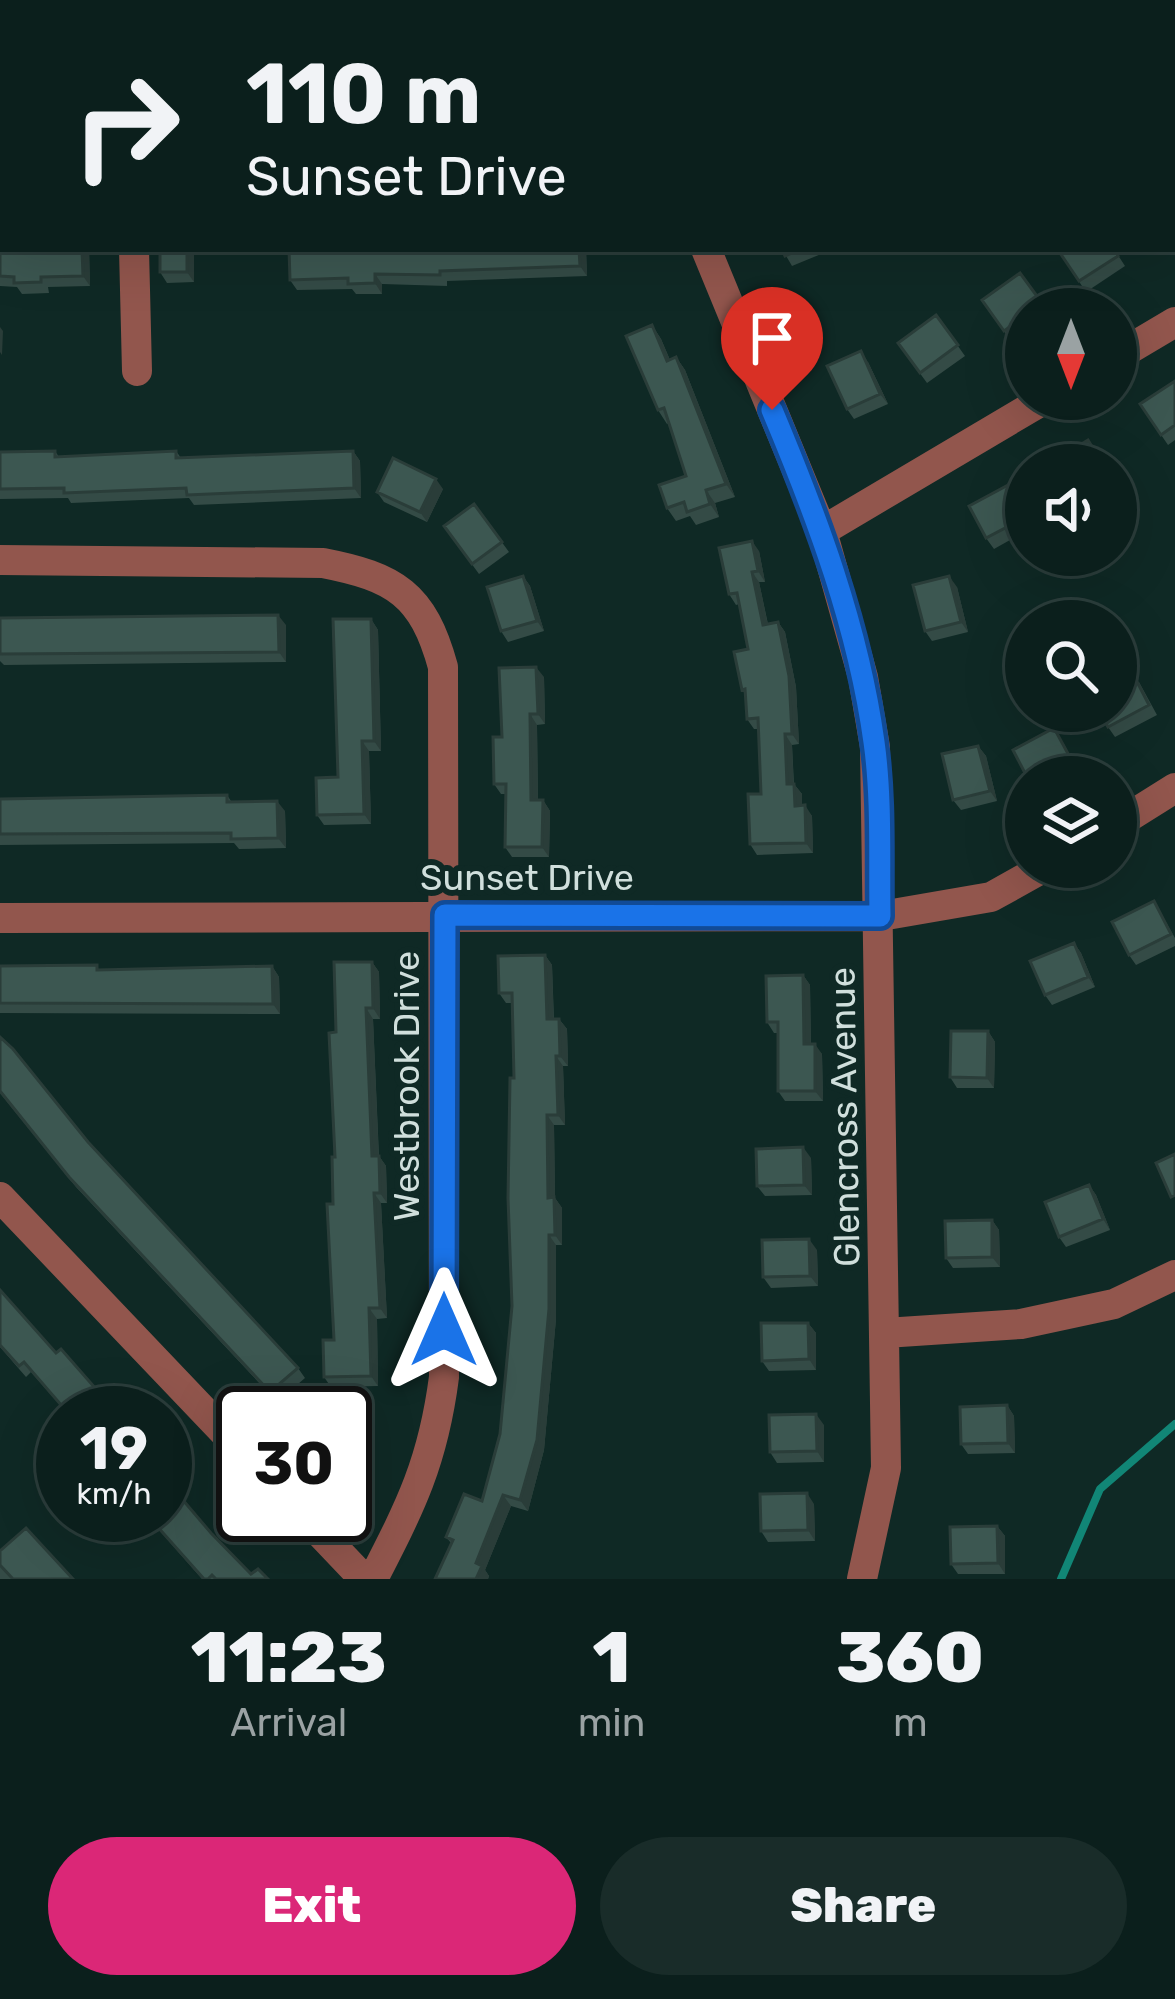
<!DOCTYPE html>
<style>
body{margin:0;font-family:Rubik,sans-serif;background:#192c29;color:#f1f3f6;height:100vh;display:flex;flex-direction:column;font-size:45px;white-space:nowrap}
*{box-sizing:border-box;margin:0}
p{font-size:39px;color:#9aa2a3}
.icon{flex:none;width:66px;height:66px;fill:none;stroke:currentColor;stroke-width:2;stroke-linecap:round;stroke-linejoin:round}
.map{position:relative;height:1579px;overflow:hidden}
.drawer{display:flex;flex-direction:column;background:#0b1f1c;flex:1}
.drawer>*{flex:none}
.top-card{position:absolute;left:0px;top:0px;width:1176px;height:252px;box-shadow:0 12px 48px #0002,0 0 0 3px #2b3d3b;background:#0b1f1c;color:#f1f3f6;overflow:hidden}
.needle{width:78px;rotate:180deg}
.tools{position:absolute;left:1005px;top:288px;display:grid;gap:24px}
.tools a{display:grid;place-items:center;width:132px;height:132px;border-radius:50%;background:#0b1f1c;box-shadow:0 12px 48px #0002,0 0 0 3px #2b3d3b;font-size:60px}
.speed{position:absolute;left:36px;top:1386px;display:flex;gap:24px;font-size:60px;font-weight:700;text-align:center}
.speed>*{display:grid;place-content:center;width:156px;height:156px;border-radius:50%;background:#0b1f1c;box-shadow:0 12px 48px #0002,0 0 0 3px #2b3d3b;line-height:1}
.speed small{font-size:30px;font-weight:400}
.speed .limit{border:6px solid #111;border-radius:18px;background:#fff;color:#111}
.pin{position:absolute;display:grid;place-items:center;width:102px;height:102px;color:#fff;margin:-123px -51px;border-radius:50% 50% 50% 0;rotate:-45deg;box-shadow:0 0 12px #0007}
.pin .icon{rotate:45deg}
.me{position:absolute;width:132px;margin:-66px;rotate:0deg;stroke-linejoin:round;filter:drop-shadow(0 0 9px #0008)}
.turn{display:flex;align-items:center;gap:42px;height:252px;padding:0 48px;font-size:54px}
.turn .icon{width:156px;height:156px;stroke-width:2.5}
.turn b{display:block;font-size:84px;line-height:102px}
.eta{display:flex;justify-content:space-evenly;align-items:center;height:204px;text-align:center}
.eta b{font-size:72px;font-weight:800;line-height:84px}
.action{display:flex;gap:24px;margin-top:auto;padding:24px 48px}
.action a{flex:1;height:138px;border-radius:72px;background:#db2777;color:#fff;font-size:48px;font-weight:800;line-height:138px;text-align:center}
.action a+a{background:#192c29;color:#f1f3f6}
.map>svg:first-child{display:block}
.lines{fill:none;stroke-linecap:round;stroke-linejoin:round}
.stream{stroke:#118676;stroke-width:8}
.minor{stroke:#92564d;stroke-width:30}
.wall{fill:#344b46}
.shaded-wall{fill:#2a3d39}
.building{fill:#3c5751;stroke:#2a3d39;stroke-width:3}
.route-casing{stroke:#114b97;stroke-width:30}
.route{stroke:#1a73e8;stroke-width:21}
.labels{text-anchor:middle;stroke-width:12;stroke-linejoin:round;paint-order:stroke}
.street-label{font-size:36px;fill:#d0dfdc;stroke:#0f2925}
</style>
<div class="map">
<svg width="1175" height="1579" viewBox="0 0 1175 1579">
<rect width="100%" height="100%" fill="#0f2925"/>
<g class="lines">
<path class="stream" d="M1061,1579L1100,1489L1175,1424"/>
<path class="minor" d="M129,0V3
M902,3L907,0
M0,178H3
M134,249L137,371
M706,249L822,531L863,677L875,747L886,1468L862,1579
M1116,357L1175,322
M822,531L1045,399
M0,560L323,563C395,577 423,594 443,667L444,1377C433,1462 411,1505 373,1579
M1116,825L1175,788
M0,918L881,916L991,897L1045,867
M0,1197L243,1452
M885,1333L1021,1324L1114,1304L1175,1275
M303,1515L364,1579"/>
</g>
<path class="wall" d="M733,0H773L768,3H735Z
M1066,0H1112L1107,3H1067Z
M0,237L3,249H89L90,286L48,287L49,293L22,294L17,287L0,286Z
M160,249H194V282L167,283L160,272Z
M289,249H586L587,276L447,281V286L382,284V294H356L352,289L297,290L290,280Z
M782,249H825L826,252L792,266Z
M1114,249L1125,266L1086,292L1058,250Z
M1020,273L1046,309H1026V331L1011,341L982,300Z
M936,315L965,356L927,383L898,343Z
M652,325L661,339L670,360L676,357L685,370L735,497L715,503L719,517L696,525L690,516L676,521L667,508L686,476L669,423L667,424L658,410Z
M868,362L888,404L854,419L847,409Z
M1175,381V440L1168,445L1140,404Z
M55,451L59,457L176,451L181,458L353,451L360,461L361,498L194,505L189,498L71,503L68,498L0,499V452Z
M443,489L427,522L384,502L377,492Z
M1017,494L1026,510V531L994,549L986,538Z
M474,504L509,552L479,574L444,526Z
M759,551L765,582H759L768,624L778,622L785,632L796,687L799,744L792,745L794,784L802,794V805L812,816L813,853L757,855L750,844L761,794L758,729H754L747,719L746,695L742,690L748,649L739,604L736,605L729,594Z
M523,576L530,586L544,631L508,642L501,631Z
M957,587L968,632L932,641L925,631Z
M0,618L286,625V662L4,665L0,661Z
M371,619L378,630L381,751H369L371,824L324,825L317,815L338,777Z
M544,677L545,724L537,725L538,800H543L550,811L549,857H512L505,847L506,794H501L494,784L502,737Z
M1139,682L1157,715L1115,737L1108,727Z
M1061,739L1079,771L1068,777H1027Z
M978,746L986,756L997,801L961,810L953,800Z
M227,795L231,801L285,811L286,848L239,849L234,843L0,845V799Z
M1154,901L1175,938V946L1136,965L1129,955Z
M1074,943L1081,953L1095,987L1052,1005L1045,995Z
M545,955L552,965L554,1019H559L567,1029L568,1066H563L565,1125H554L555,1198L562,1208V1245H556V1319L544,1450L528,1511L511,1506L485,1570L489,1576L488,1579H435L451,1543L446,1537L482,1501L500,1434L512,1306L514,1078L512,1003H506L499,993Z
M372,962L379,972L380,1019H373L379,1156L386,1166L387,1203H381L387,1318L377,1319L378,1386L331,1387L324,1377L334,1340L333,1204L336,1032Z
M0,966L100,970L272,966L279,977L280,1014L0,1013Z
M803,975L810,985L811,1044L822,1054L823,1101H785L778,1091V1033H774L767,1022Z
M988,1031L995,1042L994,1088H957L950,1077Z
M0,1093L88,1142L298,1368L305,1378L277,1402L76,1187Z
M811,1158L812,1195L765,1196L757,1186Z
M1089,1185L1096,1195L1110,1230L1066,1247L1059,1237Z
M992,1220L999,1230L1000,1267L953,1268L946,1258Z
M817,1250L818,1286L771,1288L763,1277Z
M0,1290L56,1353L117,1413H67L31,1372L26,1377L0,1347Z
M808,1323L816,1333V1370L769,1371L762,1361Z
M1007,1405L1014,1416L1015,1453L968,1454L961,1444Z
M345,1416L368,1443L345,1465Z
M824,1425V1462L777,1463L770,1452Z
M165,1468L173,1480L169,1483L211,1533L251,1574L268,1579H202L146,1515H165Z
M814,1504L815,1541L768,1542L761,1531Z
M997,1526L1005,1536V1574H958L951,1564Z
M0,1551L73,1579H0Z"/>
<path class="shaded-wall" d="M82,249H89L90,286L83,276Z
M187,249H194V282L187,272Z
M579,249H586L587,276L580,266Z
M375,274L382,284V294L375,283Z
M652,325L661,339L676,374L667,361Z
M0,327L3,331L2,355L0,352Z
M861,351L868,362L888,404L880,394Z
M676,357L685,370L735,497L726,484Z
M353,451L360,461L361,498L354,488Z
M436,479L443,489L427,522L420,512Z
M706,490L715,503L719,517L710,504Z
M752,541L759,551L765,582L758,571Z
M752,572L759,582L770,635L763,625Z
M523,576L530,586L544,631L537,621Z
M949,576L957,587L968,632L961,622Z
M278,615L286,625V662L279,652Z
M371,619L378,630L381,751L374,741Z
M778,622L785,632L796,687L799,744L792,734Z
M536,667L544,677L545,724L538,714Z
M530,714L537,725L538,810L531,800Z
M785,734L792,745L794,794L787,784Z
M362,741L369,751L371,824L364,814Z
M978,746L986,756L997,801L990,791Z
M794,784L802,794V816L795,806Z
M543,800L550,811L549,857L542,847Z
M277,801L285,811L286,848L278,838Z
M805,805L812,816L813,853L806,843Z
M1074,943L1081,953L1095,987L1088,977Z
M545,955L552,965L554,1030L547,1019Z
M372,962L379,972L380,1019L373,1008Z
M272,966L279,977L280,1014L273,1004Z
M803,975L810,985L811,1054L804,1044Z
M366,1008L373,1019L379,1161V1156L386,1166L387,1203L380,1193L372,1156Z
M559,1019L567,1029L568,1066L560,1056Z
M988,1031L995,1042L994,1088L987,1078Z
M815,1044L822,1054L823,1101L815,1091Z
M556,1056L563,1066L565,1125L558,1115Z
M547,1115L554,1125L555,1198L562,1208V1245L555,1235L548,1198Z
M803,1147L811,1158L812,1195L804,1185Z
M1089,1185L1096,1195L1110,1230L1103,1219Z
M374,1193L381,1203L387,1318L380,1308Z
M992,1220L999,1230L1000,1267L992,1257Z
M549,1235L556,1245V1319L544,1450L528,1511L520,1500Z
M809,1239L817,1250L818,1286L810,1276Z
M369,1308L377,1319L378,1386L371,1376Z
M808,1323L816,1333V1370L809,1359Z
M1007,1405L1014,1416L1015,1453L1008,1443Z
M816,1414L824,1425V1462L817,1451Z
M807,1493L814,1504L815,1541L808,1530Z
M503,1495L511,1506L485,1570L489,1576L488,1579H476V1563Z
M997,1526L1005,1536V1574L998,1563Z"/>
<path class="building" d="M651,0H680L682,3H647Z
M1066,0H1088L1084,3H1067Z
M0,15H3V52H0Z
M1175,177V222L1173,223V178Z
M0,237H3V249H82L83,276L41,277V282L14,283V277L0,276Z
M160,249H187V272H160Z
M289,249H579L580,266L440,271V275L375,274V283L348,284V278L290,280Z
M782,249H801L785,256Z
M1061,249H1114L1118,256L1079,281L1058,250Z
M1020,273L1042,303L1034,309H1026V315L1004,331L982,300Z
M936,315L958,345L920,373L898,343Z
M652,325L667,361L676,357L726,484L706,490L710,504L687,512L684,502L667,508L659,485L686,476L664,408L658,410L626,336Z
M861,351L880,394L847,409L827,366Z
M1175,381V425L1161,435L1140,404Z
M1088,440L1103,465L1048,464Z
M55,451V457L176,451V458L353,451L354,488L187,495L186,488L64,493V488L0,489V452Z
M393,458L436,479L420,512L377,492Z
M1010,484L1026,513V517L986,538L969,506Z
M474,504L502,542L472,564L444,526Z
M752,541L758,571L752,572L763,625L778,622L789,676L792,734H785L787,784H794L795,806L805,805L806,843L750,844L748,794H761L758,718L747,719L745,689L742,690L734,652L748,649L737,593L729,594L719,548Z
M523,576L537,621L501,631L487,587Z
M949,576L961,622L925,631L913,585Z
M278,615L279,652L0,654V618Z
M333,619H371L374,741H362L364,814L317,815L316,778L338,777Z
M536,667L538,714H530L531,800H543L542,847H505L506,784H494L493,737H502L499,668Z
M1132,672L1149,705L1108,727L1099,711H1116V681Z
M1054,728L1072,761L1042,777H1027L1013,750Z
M978,746L990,791L953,800L942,754Z
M227,795V802L277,801L278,838L231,839V833L0,834V799Z
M1154,901L1171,934L1129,955L1112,922Z
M1074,943L1088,977L1045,995L1030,961Z
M545,955L547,1019H559L560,1056H556L558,1115H547L548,1198L554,1197L555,1235H549V1309L537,1440L520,1500L503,1495L476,1563L482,1566L476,1579H435L453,1540L446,1537L464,1494L482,1501L500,1434L512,1306L508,1198L510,1078H514L512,993H499L498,956Z
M334,962H372L373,1008H366L372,1156H379L380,1193H374L380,1308H369L371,1376L324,1377L323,1340H334L327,1204H333L332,1157H335L329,1033L336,1032Z
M97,965V970L272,966L273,1004L0,1003V966Z
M803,975L804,1044H815V1091H778V1022H767L766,976Z
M951,1031H988L987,1078L950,1077Z
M0,1037L13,1049L88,1142L298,1368L270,1392L69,1177L0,1091Z
M803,1147L804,1185L757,1186L756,1149Z
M1175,1154V1195L1171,1197L1156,1163Z
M1089,1185L1103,1219L1059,1237L1045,1202Z
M992,1220V1257L946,1258L945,1221Z
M809,1239L810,1276L763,1277L762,1240Z
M0,1290L56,1353L61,1349L117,1413H68L24,1362L19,1366L0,1345Z
M761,1323H808L809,1359L762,1361Z
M324,1394L342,1413H313L324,1403Z
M1007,1405L1008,1443L961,1444L960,1407Z
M816,1414L817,1451L770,1452L769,1415Z
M345,1416L361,1432L345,1447Z
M165,1479L211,1533L251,1574L258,1569L268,1579H216L212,1575L208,1579H204L147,1515H165Z
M807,1493L808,1530L761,1531L760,1494Z
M997,1526L998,1563L951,1564L950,1527Z
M26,1528L73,1579H13L0,1565V1551Z"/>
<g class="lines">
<defs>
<path id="route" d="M444,1330L445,915L880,916C879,859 882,799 874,742C858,626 817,517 772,410"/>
</defs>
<use href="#route" class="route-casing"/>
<use href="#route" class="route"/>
</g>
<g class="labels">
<g class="street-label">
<text x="527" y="890">Sunset Drive</text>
<text transform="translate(406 1086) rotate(-90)" y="13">Westbrook Drive</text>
<text transform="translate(844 1117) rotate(-91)" y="13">Glencross Avenue</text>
</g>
</g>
</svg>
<div class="tools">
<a><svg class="needle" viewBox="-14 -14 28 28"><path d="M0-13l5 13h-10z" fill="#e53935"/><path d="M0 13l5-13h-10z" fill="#9aa2a3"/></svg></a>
<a><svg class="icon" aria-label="sound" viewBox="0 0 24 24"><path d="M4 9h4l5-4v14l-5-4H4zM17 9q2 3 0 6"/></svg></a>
<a><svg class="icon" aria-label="search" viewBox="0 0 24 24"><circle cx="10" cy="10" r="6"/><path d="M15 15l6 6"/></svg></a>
<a><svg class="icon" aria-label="layers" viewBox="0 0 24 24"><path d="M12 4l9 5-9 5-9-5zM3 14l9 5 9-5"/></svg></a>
</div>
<div class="speed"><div>19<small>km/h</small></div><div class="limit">30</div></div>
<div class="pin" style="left:772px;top:410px;background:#d93025"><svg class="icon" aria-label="arrive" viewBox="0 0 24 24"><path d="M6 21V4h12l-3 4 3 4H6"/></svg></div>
<svg class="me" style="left:444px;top:1330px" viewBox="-20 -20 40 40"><path d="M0-17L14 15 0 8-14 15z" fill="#1a73e8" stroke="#fff" stroke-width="4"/></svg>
<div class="top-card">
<div class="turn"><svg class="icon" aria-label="right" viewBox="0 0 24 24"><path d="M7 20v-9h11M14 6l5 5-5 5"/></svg><div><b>110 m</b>Sunset Drive</div></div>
</div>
</div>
<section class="drawer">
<div class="eta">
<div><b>11:23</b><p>Arrival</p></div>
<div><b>1</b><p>min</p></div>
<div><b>360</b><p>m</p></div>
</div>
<div class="action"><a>Exit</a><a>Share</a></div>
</section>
